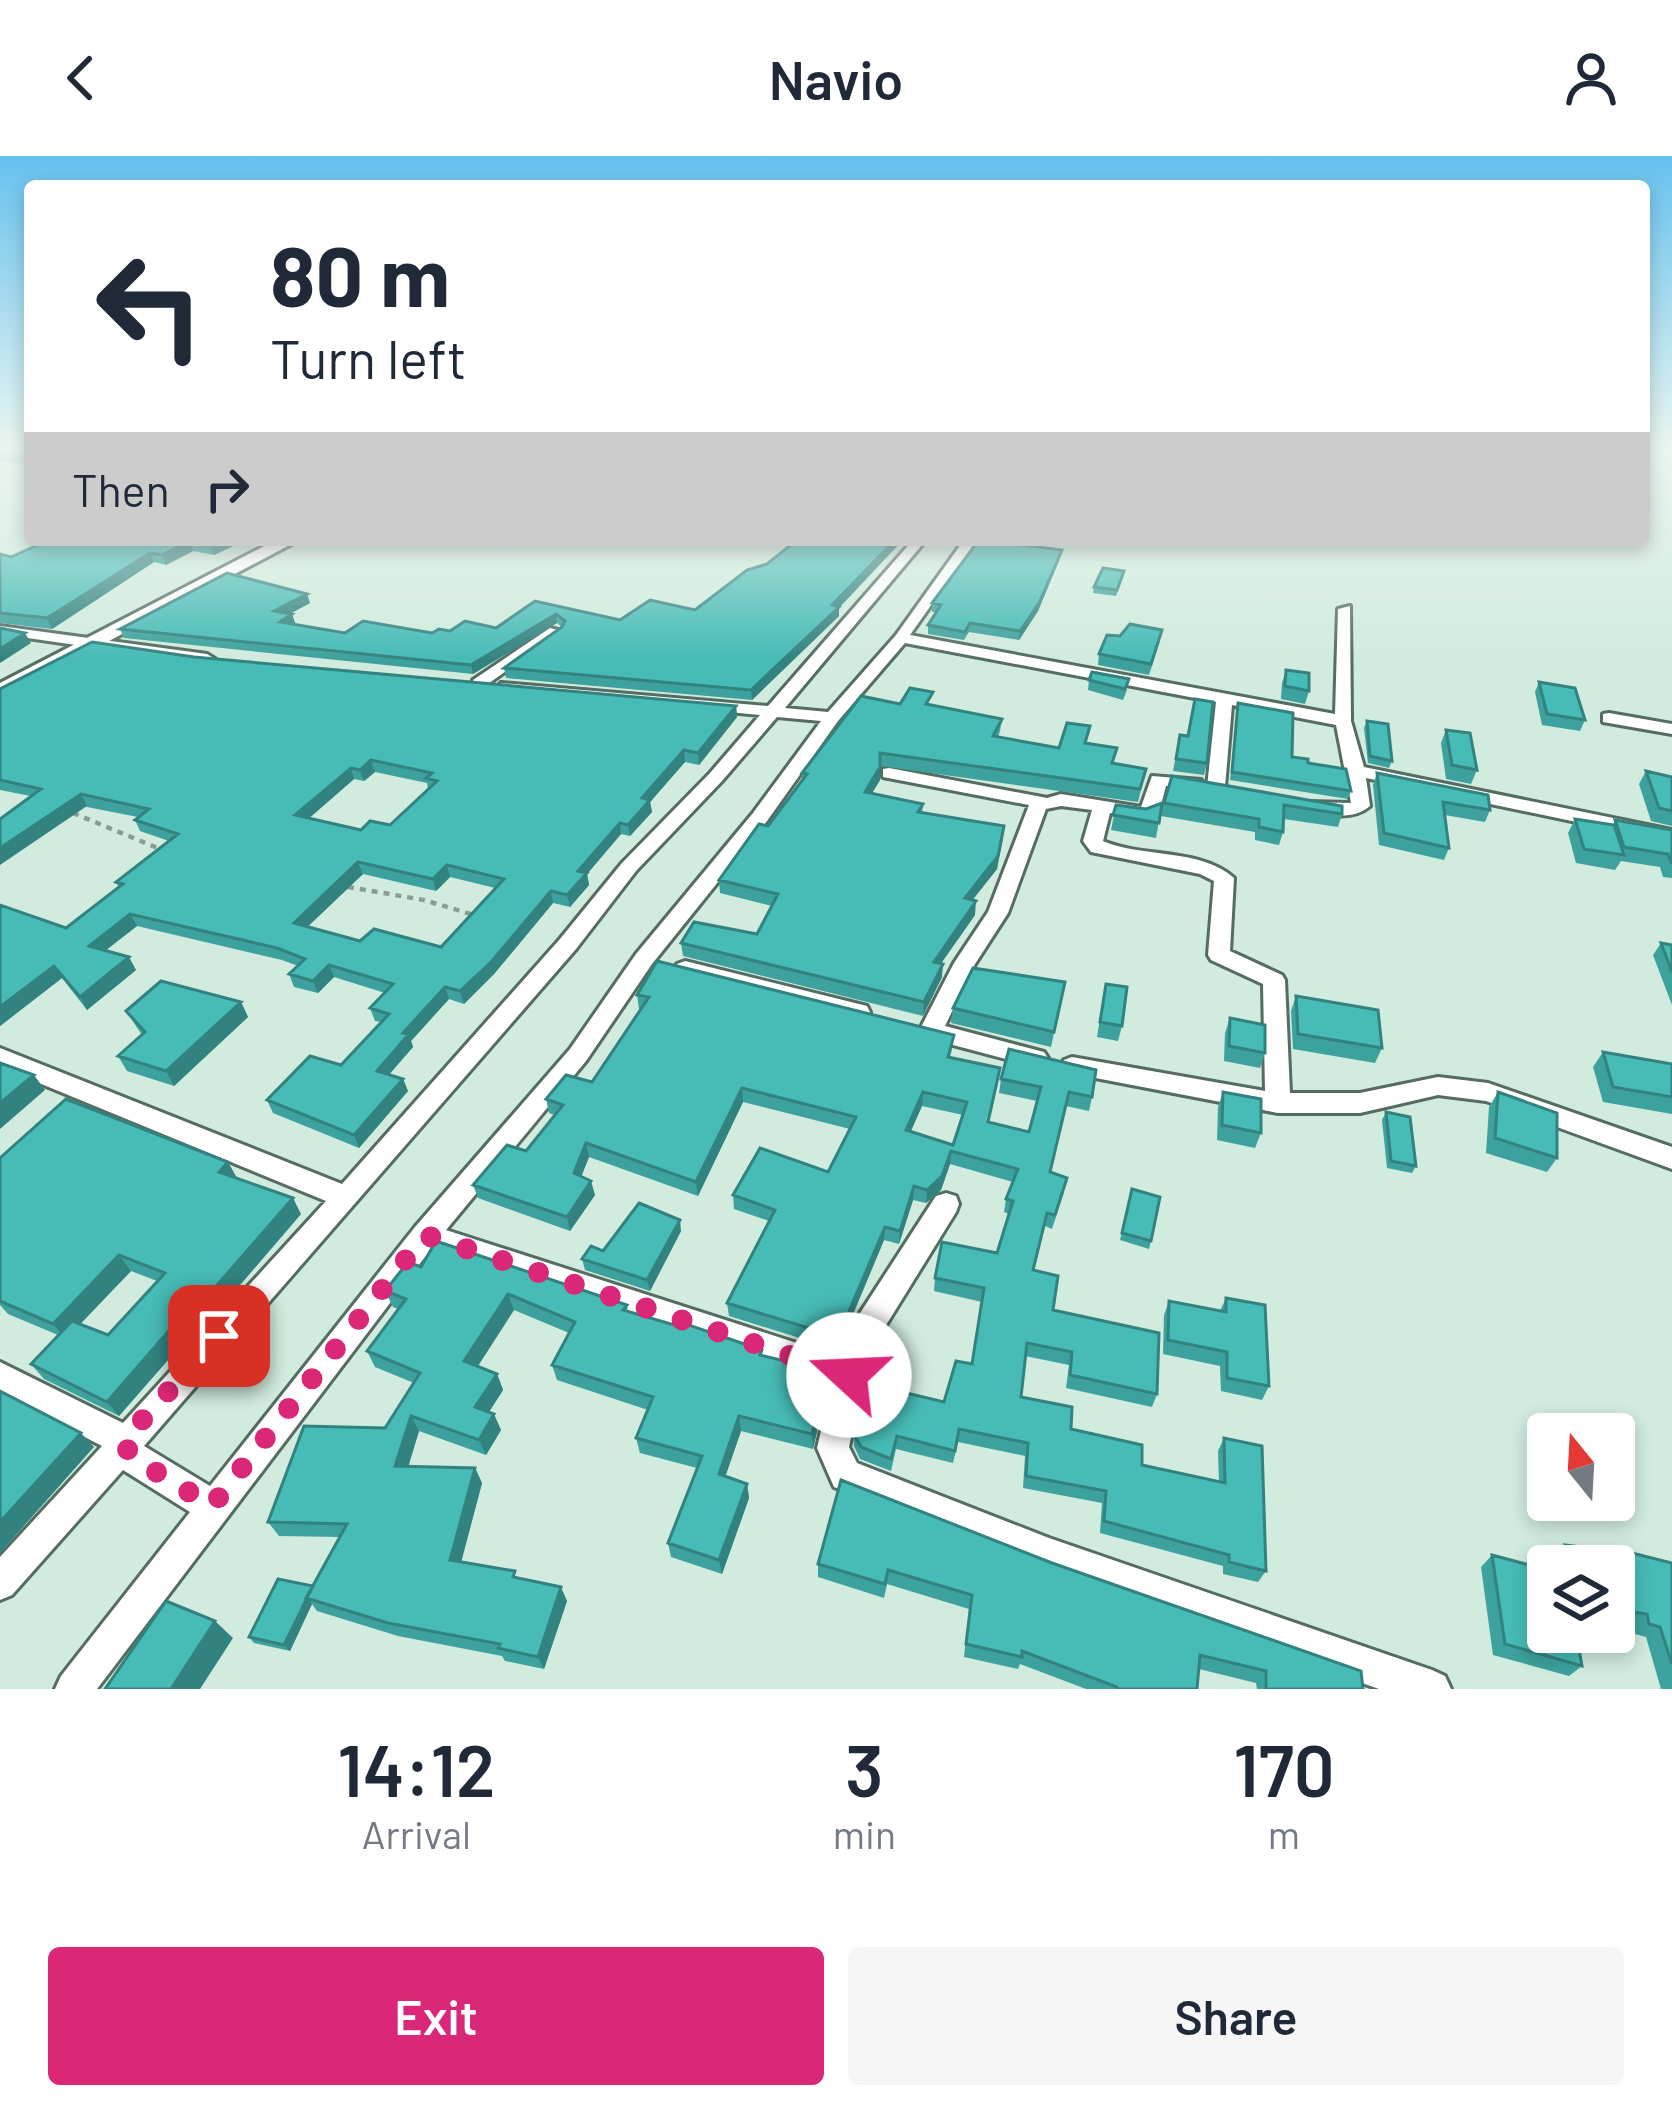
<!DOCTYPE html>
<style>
body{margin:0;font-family:Barlow,sans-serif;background:#f6f6f7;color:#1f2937;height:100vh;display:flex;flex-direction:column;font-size:45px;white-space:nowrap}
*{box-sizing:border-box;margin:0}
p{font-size:39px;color:#747a83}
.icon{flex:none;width:66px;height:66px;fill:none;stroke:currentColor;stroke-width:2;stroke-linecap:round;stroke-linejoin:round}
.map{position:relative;height:1533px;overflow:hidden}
.details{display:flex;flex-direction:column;background:#fff;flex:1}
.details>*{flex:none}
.hud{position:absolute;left:24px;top:24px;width:1626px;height:366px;border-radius:12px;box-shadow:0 6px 18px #0003;background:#fff;color:#1f2937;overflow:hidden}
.needle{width:78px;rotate:342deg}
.tools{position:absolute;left:1527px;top:1257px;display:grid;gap:24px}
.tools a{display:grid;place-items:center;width:108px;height:108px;border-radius:12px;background:#fff;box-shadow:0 6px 18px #0003;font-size:60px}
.pin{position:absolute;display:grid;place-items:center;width:102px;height:102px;color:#fff;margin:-51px;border-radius:24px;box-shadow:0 6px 18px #0006}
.me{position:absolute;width:132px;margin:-66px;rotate:290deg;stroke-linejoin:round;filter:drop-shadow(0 0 9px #0008)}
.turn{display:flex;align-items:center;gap:42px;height:252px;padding:0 48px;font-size:54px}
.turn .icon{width:156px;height:156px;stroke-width:2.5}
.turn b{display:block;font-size:84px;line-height:102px}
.then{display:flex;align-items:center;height:114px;padding:0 48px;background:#0003;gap:24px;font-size:45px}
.eta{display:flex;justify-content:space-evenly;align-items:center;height:204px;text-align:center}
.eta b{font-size:72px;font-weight:600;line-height:84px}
.cta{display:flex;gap:24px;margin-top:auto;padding:24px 48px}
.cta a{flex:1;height:138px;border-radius:12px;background:#db2777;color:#fff;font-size:48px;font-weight:600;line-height:138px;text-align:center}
.cta a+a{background:#f6f6f7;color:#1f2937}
header{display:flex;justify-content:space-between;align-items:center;height:156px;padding:0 48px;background:#fff;font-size:54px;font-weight:600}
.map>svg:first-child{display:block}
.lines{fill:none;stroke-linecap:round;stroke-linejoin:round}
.street-casing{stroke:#556c61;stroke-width:6}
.secondary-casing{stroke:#556c61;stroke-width:6}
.path{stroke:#8a9d94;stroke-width:4.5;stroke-dasharray:6 6;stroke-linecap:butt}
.street{fill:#fff;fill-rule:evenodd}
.secondary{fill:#fff;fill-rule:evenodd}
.wall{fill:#3da19d;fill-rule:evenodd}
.shaded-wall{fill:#32837f}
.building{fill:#47bbb6;stroke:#32837f;stroke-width:3;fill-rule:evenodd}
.route{stroke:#db2777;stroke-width:21;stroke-dasharray:0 37.8}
</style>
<header><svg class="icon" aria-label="back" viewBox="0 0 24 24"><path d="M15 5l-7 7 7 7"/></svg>Navio<svg class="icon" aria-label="person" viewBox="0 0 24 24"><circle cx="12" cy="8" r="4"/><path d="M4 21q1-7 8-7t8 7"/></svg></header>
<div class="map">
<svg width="1672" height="1533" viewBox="0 0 1672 1533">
<rect width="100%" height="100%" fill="#d1ebde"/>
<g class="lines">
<defs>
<path id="street" d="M913,384H926L785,552L828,556L896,479L964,384H977L910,479L1335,558L1338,453L1350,450L1351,565L1364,611L1672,674V686L1366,622L1370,650C1352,665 1329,659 1307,654L1305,650L1307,646L1351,647L1336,569L1232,549L1225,631L1222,635H1210L1207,631L1216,546L905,487L838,565L767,665L652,808L586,905L446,1074L840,1201L851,1171L936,1040L946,1037L956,1040L959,1048L956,1056L875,1187L864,1219L849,1291L857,1307L1049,1382L1432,1514L1445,1520L1451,1533H1379L1049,1416L834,1331L817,1292L832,1228L431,1093L97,1533H55L61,1520L190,1356L123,1314L12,1439L0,1444V1401L102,1290L0,1237V1206L123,1267L326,1045L0,911V892L342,1028L560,783L622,707L710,617L760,559L507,535L499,530L501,527L768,550ZM777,561L821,565L753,657L636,798L570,893L415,1071L210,1330L144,1290L576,793L636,715L722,625Z
M0,470L207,498L215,503L207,508L0,478Z
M550,472L562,475L485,530H473V524Z
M1609,557L1672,568V578L1603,566V558Z
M889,612L1047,642L1061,638L1141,651L1152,620L1201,624L1204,628L1195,633L1166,630L1160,653L1151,661L1110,657L1103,685C1142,702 1201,692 1234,722L1230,795L1282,819L1285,824L1290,937H1360L1438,921L1488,927L1672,991V1013L1486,945L1438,939L1360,957H1278L1064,916L1060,910L1064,904L1072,901L1265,935L1263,828L1211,804L1208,799L1214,725L1200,718L1091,696L1083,685L1092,654L1061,650L1046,653L1008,757L975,808L945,870L1044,896L1048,902L1044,908L1036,911L923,881L919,875L954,807L988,756L1029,649L883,621V613Z
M685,805L859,848L867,850L870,856L867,862L859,864L677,818L674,813L677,808Z"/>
<path id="secondary" d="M276,384H299L0,543V527Z"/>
</defs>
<use href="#street" class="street-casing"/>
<use href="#secondary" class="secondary-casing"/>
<path class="path" d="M73,657L160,693
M348,731L424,744L477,760"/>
<use href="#street" class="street"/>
<use href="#secondary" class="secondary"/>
</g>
<path class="wall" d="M0,290H30V309L0,305Z
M49,384H246L214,399L193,395L166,409L154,406L52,473L0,467V398L11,401Z
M1010,387L1060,402L1038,455L1019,484L969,476L964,484L928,478V469L936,456H932V447Z
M1123,421L1116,440L1093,437L1094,431Z
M307,438L310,447L290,458H292L295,467L294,468L345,477H432L496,472L535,445L620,464L695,454L839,452V460L752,544L506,522L504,512L562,471L557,467L473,518L124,482L120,473Z
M1160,485L1149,519L1098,509L1099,498Z
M194,501L736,550L737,561L699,609L685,606L650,646L652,656L630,680L621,678L587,718L589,729L570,751L553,747L494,818L464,848L449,843L411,885L413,891L389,919L403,923L408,935L359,992L273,957L267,944L341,909L381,866L375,865L370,852L385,837L334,821L318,837L294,831L289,818L298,810L282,804L137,770L105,794L136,814L87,854L62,822L0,870V749L66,772L119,732L116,726L169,685L140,675L135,664L138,661L0,634V533ZM375,616L427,627L428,633L390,669L361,674L309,662L354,623L364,625ZM363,718L436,735L450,721L495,732L441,791L360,785L307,771Z
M1286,514L1309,535L1305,548L1281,543L1282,527Z
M1089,524L1127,534L1123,544L1088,534Z
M1539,526L1585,564L1580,575L1542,569L1535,536Z
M1238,547L1292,601L1308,607L1351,635L1348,643L1230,624Z
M900,548L932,549L1002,563L1000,575L998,581L1059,592L1086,587L1113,608L1146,613L1138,646L880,610V624L872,637L923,648L922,657L1003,683L997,713L972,744L975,759L941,807L942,821L923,860L683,800L681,787L757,778L772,750L720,737L719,724L768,670L802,624V617Z
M1367,565L1392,605L1389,612L1368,607L1364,572Z
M1446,574L1477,614L1471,628L1446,623L1441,587Z
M1180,579L1188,580L1207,607L1204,619L1173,615Z
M1646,615L1672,621V670L1651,665L1639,628Z
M1377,617L1490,654L1485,666L1445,659L1449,692L1444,704L1379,689L1373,629Z
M1172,620L1342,658L1338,671L1284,663L1283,676L1279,689L1255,684V676L1161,660Z
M1162,647L1156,682L1111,674L1116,649L1146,653Z
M1575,663L1613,669L1615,664L1672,674V722L1663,721L1660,711L1621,705L1615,714L1576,707L1568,677Z
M1661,787L1672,789V849L1653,799Z
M1065,826L1051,891L951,867L953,852Z
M637,839L952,893L950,901L998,926L989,966L1029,976L1037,945L999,937L1001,923L1092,941L1089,955L1066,950L1050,1016L1064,1036L1052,1073L1045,1070L1034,1115L1053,1154L1157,1238L1152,1251L1066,1232L1069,1209L1025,1200L1021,1241L1071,1273L1142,1309L1219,1326L1218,1295L1224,1282L1266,1415L1258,1426L1223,1418V1410L1100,1377L1102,1347L1023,1332L1025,1300L958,1286L953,1307L896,1293L891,1315L860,1303L854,1290V1278L944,1246L972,1208L982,1146L934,1135L935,1122L997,1097L1009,1058L1004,1056L1006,1043L1013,1026L950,1008L941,1034L926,1047L913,1044L899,1088L884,1084L838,1194L729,1160L727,1147L769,1065L734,1053L733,1039L828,1016L850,973L743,946L698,1040L589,1001L581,1021L595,1039L570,1075L478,1042L473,1029L526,995L555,959L549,957L546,943L592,926L641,853H639ZM922,950L963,959L953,989L911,975Z
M1296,840L1382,892L1375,907L1293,893L1291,855Z
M1103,843L1122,870L1118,885L1097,881Z
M241,846L248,861L174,930L127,915L118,900L142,879L126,855Z
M1230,862L1265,897L1260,912L1224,905L1225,877Z
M1603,896L1672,908V958L1603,946L1593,911Z
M1223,936L1261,977L1255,992L1217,984L1218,951Z
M1498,936L1557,1002L1547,1016L1486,997L1489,951Z
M1386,956L1416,1010L1412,1017L1387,1012L1382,964Z
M0,1002L237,1022L301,1058L221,1151L216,1149L119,1260L44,1223L31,1208L58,1179L8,1158L0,1149ZM131,1115L157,1125L108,1179L80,1168Z
M1132,1033L1151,1085L1149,1093L1120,1084Z
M681,1075L650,1135L585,1114L582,1103Z
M421,1111L627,1149L628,1156L762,1200L827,1231L813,1293L741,1275L725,1321L747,1328L749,1342L722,1418L671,1401L668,1387L697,1312L640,1297L636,1282L648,1254L557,1224L552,1209L569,1177L514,1154L477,1210L497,1218L503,1234L489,1256L501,1274L486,1299L419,1275L408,1310L475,1312L482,1327L461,1406L518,1422L567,1445L544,1513L505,1505L502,1500L398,1480L317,1455L312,1448L290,1495L254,1487L249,1481L313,1430L340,1381L279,1380L268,1366L385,1272L414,1227L375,1211L367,1195L398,1153L393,1151L385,1135Z
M1226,1142L1269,1230L1262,1244L1221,1235L1220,1210L1163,1198L1164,1159L1169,1145L1220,1155Z
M841,1324L1363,1533H1257L1256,1527L1199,1513L1197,1533H1086L1020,1508L1018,1513L964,1501L969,1453L887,1428L884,1442L818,1421V1408Z
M1565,1389L1672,1407V1533H1661L1646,1481L1635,1478L1632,1469L1614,1466V1410H1555L1553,1401Z
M1492,1399L1582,1510L1569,1520L1493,1499L1481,1411Z"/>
<path class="shaded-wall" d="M222,384H246L214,399L210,389Z
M895,384H903L839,452V460L752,544L751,534Z
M190,385L193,395L166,409L162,399Z
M1062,394L1060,402L1038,455L1019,484L1020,475Z
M150,397L154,406L52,473L47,462Z
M307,438L310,447L277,464L274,455Z
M292,458L295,467L283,475L280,466Z
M556,458L557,467L473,518L471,509Z
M25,477L31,487L0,507V493Z
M736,550L737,561L699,609L698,597Z
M684,594L685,606L650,646L652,656L630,680L628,669L642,642Z
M371,604L375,616L364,625L360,614Z
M880,611V624L865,649V636Z
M351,612L354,623L299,671L295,659Z
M81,638L87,650L0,709V692Z
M620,667L621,678L587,718L589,729L570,751L567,739L578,715Z
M1004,670L997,713L964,755L965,742Z
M358,706L363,718L299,779L294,767Z
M447,709L450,721L436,735L433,723Z
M551,735L553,747L494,818L464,848L460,835Z
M976,745L975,759L933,819L934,806Z
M130,758L137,770L96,802L89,790Z
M129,801L136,814L87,854L80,841Z
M943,808L942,821L923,860L924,846Z
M329,809L334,821L318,837L313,825Z
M54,810L62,822L0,870V851Z
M445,831L449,843L411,885L413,891L381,927L377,915L403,877Z
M241,846L248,861L174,930L166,915Z
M34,919L45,934L0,973V947Z
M403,923L408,935L359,992L354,979Z
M742,932L743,946L698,1040L696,1026Z
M923,936L922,950L905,988L906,974Z
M586,987L589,1001L577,1031L574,1017Z
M951,995L950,1008L941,1034L926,1047L927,1034Z
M228,1006L237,1022L219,1016Z
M591,1025L595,1039L570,1075L567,1061Z
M914,1030L913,1044L899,1088L900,1075Z
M293,1042L301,1058L221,1151L211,1136Z
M680,1064L681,1075L650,1135L647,1124Z
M885,1071L884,1084L838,1194V1181Z
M119,1099L131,1115L66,1183L53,1168Z
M205,1133L216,1149L119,1260L107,1246Z
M508,1138L514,1154L471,1221L464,1205Z
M826,1215L827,1231L813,1293L812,1278Z
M497,1218L503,1234L482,1267L475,1251Z
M494,1258L501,1274L486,1299L479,1284Z
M411,1260L419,1275L404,1325L395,1310Z
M739,1260L741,1275L721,1333L719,1318Z
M81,1277L94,1291L0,1397V1366Z
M475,1312L482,1327L458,1418L450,1404Z
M747,1328L749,1342L722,1418L719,1404Z
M561,1431L567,1445L544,1513L538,1501Z
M307,1442L312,1448L290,1495L284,1489Z
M215,1465L233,1482L200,1533H171Z"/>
<path class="building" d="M0,290H30V301L0,297Z
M49,384H222L210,389L190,385L162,399L150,397L47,462L0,457V398L11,401Z
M797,384H895L832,449L839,451L751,534L504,512L562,471L565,465L556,458L471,509L120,473L227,417L307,438L274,455L292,458L280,466L345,477L363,465L432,477L439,473L450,475L465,465L496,472L535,445L620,464L650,444L695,454L747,414L767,408Z
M979,384H1007L1006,387L1062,394L1039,447L1020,475L970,467L965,476L928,469L941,449L932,447Z
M1103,412L1124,415L1117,434L1094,431Z
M1130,468L1162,474L1151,508L1099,498L1107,479L1120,480Z
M0,472L25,477L0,493Z
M92,486L194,501L736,550L698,597L684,594L642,642L650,644L628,669L620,667L578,715L587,717L567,739L551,735L491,806L460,835L445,831L403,877L409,878L377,915L403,923L354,979L267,944L310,900L341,909L389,858L370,852L393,828L329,809L313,825L289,818L305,803L277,792L130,758L89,790L129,801L80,841L54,810L0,851V749L66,772L123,728L116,726L178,678L135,664L149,653L81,638L0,692V663L41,633L0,624V533ZM371,604L432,617L426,622L437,625L390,669L370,665L361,674L295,659L351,612L360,614ZM358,706L433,723L447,709L504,723L441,791L374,773L360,785L294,767Z
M1286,514L1309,517V535L1285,530Z
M1092,516L1129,523L1125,533L1089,524Z
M1539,526L1575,532L1585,564L1547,558Z
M910,532L933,536L926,548L1002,563L993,580L1059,592L1067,567L1090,570L1085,587L1117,592L1112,607L1146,613L1140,633L880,597V611L865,636L923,648L918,656L1004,670L998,700L965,742L976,745L934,806L943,808L924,846L681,787L694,766L757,778L778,738L719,724L759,668L768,670L807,618L802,617L861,540L900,548Z
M1195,543L1213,546L1207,607L1176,603L1180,579L1188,580Z
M1238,547L1293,557L1292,601L1308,603V607L1346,613L1351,635L1232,616Z
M1367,565L1388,568L1392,605L1370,600Z
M1446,574L1470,577L1477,614L1452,609Z
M1646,615L1672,621V655L1659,652Z
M1377,617L1488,639L1490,654L1443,646L1449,692L1384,677Z
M1172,620L1342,650V658L1284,649L1283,676L1259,671V663L1164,647Z
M1162,647L1159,667L1113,659L1116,649L1146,653Z
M1575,663L1614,669L1624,699L1584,693Z
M1615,664L1672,674V708L1668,698L1624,691Z
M1661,787L1672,789V816Z
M657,805L954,879L948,901L1000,912L988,966L1029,976L1041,931L1001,923L1009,893L1096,914L1092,941L1069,936L1050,1016L1067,1022L1055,1059L1047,1057L1033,1114L1058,1120L1053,1154L1159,1177L1157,1238L1070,1219L1072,1196L1027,1187L1021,1241L1072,1251L1071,1273L1142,1289V1309L1225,1327L1224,1282L1262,1290L1266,1415L1229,1406V1399L1104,1365L1106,1335L1026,1320L1028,1287L959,1273L955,1295L897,1280L891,1303L861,1291L854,1278L865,1227L944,1246L956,1205L972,1208L984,1132L935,1122L942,1086L997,1097L1013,1045L1006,1043L1018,1013L951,995L942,1020L927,1034L914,1030L900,1075L885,1071L838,1181L727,1147L775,1054L733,1039L760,992L828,1016L856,961L742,932L696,1026L586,987L574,1017L591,1025L567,1061L473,1029L507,989L526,995L563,949L546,943L566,919L592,926L649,841L637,839ZM923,936L967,946L953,989L906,974Z
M973,812L1065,826L1054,876L953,852Z
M161,825L241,846L166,915L118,900L145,876L126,855Z
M1106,828L1127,831L1122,870L1100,866Z
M1296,840L1378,854L1382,892L1298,878Z
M1230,862L1265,869V897L1229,890Z
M1603,896L1672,908V941L1613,931Z
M0,907L34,919L0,947Z
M1223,936L1261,943V977L1222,969Z
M1498,936L1557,957V1002L1495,982Z
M66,943L228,1006L219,1016L293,1042L211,1136L205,1133L107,1246L31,1208L72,1165L108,1179L165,1117L119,1099L53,1168L0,1145V1002Z
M1386,956L1410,961L1416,1010L1391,1005Z
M1132,1033L1160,1041L1151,1085L1122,1077Z
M639,1047L680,1064L647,1124L582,1103L591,1090L603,1095Z
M436,1085L627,1149L623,1154L681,1171L683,1167L762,1194L760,1199L826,1215L812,1278L739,1260L719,1318L747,1328L719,1404L668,1387L702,1300L636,1282L653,1241L552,1209L575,1166L508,1138L464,1205L497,1218L475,1251L494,1258L479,1284L411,1260L395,1310L475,1312L450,1404L515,1415L513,1421L561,1431L538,1501L498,1492L500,1488L388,1467L306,1442L347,1368L268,1366L304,1270L385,1272L420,1217L367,1195L406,1143L385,1135L408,1106L421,1111Z
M1226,1142L1265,1149L1269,1230L1227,1222V1196L1168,1184L1169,1145L1226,1156Z
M0,1235L81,1277L0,1366Z
M841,1324L1052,1407L1361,1515L1363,1533H1266V1515L1200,1499L1197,1533H1117V1531L1022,1495V1501L966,1488L972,1439L888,1414L885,1428L818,1408Z
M1565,1389L1632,1397L1672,1407V1508L1660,1471L1649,1468L1647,1458L1614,1453V1410H1571Z
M1492,1399L1548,1414V1476H1576L1582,1510L1505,1488Z
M278,1423L313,1430L284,1489L249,1481Z
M166,1445L215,1465L171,1533H105Z"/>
<linearGradient id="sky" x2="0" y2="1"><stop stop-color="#65c1ee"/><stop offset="0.58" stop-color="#eaf6f0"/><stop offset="1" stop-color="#eaf6f0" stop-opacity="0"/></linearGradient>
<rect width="1672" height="504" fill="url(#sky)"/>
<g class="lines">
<path class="route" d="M219,1180L124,1284L130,1300L212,1350L425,1079L849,1219"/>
</g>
</svg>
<div class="tools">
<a><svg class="needle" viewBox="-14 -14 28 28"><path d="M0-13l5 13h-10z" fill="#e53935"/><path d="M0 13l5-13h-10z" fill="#747a83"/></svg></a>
<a><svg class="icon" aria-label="layers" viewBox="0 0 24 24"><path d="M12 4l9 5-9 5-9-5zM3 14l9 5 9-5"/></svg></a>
</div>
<div class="pin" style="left:219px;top:1180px;background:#d93025"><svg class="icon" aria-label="arrive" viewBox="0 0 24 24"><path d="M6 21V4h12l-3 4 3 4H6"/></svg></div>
<svg class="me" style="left:849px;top:1219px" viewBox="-20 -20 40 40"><circle r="19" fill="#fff"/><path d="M0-13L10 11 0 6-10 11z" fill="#db2777"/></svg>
<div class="hud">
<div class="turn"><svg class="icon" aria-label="left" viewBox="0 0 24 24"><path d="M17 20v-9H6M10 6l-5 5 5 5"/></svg><div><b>80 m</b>Turn left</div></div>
<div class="then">Then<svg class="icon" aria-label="right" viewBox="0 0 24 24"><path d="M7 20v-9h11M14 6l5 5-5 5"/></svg></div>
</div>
</div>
<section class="details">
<div class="eta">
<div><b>14:12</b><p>Arrival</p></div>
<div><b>3</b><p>min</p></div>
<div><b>170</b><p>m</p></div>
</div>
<div class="cta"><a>Exit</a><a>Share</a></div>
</section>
